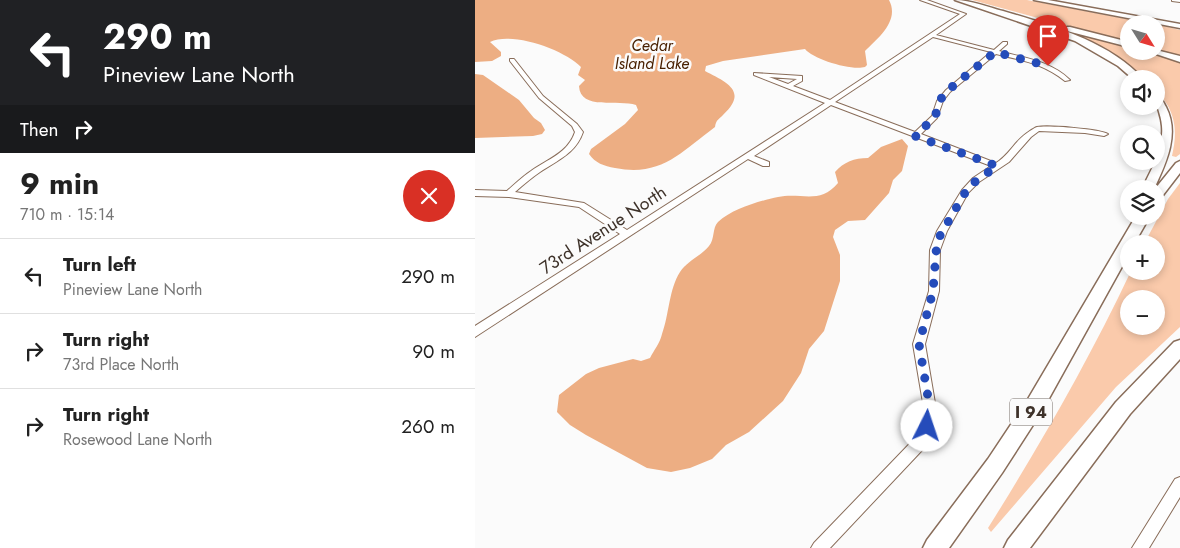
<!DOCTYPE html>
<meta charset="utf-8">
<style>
body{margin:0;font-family:Jost,sans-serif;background:#f2f2f2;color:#222;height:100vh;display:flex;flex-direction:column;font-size:19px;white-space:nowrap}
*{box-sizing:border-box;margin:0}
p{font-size:16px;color:#767676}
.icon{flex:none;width:28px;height:28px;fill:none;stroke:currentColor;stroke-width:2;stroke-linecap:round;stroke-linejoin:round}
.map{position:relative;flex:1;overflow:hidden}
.details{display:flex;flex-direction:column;background:#fff;width:475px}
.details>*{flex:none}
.top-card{background:#202124;color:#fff;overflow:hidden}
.needle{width:32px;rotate:127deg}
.controls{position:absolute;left:645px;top:15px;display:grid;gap:10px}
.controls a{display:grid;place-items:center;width:45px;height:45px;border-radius:50%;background:#fff;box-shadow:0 2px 8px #0003;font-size:25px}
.pin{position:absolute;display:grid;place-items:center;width:42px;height:42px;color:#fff;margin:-51px -21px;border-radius:50% 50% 50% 0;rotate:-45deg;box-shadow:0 0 5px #0007}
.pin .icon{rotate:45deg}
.me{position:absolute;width:55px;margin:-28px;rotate:4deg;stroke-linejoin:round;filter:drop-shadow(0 0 4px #0008)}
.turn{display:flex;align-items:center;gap:18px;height:105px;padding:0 20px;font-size:22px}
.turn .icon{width:65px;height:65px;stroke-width:2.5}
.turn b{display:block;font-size:35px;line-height:42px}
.then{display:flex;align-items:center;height:48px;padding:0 20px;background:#0003;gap:10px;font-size:19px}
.round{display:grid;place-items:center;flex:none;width:52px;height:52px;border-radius:26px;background:#f2f2f2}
.headline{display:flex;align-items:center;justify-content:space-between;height:85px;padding:0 20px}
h1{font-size:30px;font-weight:700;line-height:38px}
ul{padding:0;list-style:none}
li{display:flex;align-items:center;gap:15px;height:75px;padding:0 20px;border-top:1px solid #e0e0e0}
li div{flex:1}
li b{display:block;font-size:19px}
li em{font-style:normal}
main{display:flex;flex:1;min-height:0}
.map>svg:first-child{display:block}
.green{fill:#facaab;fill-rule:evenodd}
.water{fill:#edae83}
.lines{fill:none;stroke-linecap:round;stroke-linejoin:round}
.minor-casing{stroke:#896d5a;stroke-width:2}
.highway-casing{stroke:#896d5a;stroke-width:3}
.minor{fill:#fff;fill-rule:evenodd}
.highway{fill:#fff;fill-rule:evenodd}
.route{stroke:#254cba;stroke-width:9;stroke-dasharray:0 16.2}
.labels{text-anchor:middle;stroke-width:5;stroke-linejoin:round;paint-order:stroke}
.far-water-label{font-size:16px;font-style:italic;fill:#482000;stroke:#fbfbfb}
.shield{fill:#fbfbfb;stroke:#776e69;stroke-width:1}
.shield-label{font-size:16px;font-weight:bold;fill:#3e322a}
.street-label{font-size:18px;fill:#3e322a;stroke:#fbfbfb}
</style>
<main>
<section class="details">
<div class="top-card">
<div class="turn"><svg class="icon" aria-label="left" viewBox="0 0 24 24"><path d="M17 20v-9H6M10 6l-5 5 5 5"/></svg><div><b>290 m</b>Pineview Lane North</div></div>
<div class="then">Then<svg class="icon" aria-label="right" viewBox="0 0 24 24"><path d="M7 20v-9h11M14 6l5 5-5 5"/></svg></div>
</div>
<div class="headline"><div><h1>9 min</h1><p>710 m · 15:14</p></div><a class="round" style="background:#d93025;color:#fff"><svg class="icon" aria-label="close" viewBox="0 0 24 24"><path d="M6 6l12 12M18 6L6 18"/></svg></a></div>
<ul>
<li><svg class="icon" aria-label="left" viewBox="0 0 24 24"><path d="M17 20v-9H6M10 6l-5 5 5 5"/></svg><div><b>Turn left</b><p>Pineview Lane North</p></div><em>290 m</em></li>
<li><svg class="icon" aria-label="right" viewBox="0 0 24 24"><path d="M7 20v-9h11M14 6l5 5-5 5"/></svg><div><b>Turn right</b><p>73rd Place North</p></div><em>90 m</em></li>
<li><svg class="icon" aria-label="right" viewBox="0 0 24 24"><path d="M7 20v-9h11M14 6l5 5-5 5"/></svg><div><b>Turn right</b><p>Rosewood Lane North</p></div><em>260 m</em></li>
</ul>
</section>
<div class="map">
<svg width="705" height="548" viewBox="0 0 705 548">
<rect width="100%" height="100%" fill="#fbfbfb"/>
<path class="green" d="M497,0H552L678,24H654V43Z
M542,16L654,47V51H670L705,61V154L701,157L697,156C701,138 702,123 693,106C686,94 681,93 681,79H670L637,54Z
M681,24L705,30V57L681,51Z
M705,183V327L641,387L516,532L513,528C565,445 614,360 656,271H681V244H669L693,199ZM654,299H681V326H654Z"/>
<path class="water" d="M0,0H414C425,21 403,38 390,51L392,65L390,67C376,71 338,59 330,49L248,61L231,66L230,71C251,82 274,91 248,115C243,120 241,120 240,127C205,153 186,177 140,168C129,166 120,163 114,154L116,149L150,124L163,110L161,105C144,99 105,111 104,86L110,80L103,75L106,67C90,50 37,31 15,42L26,52V56L17,61L0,62Z
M0,74L8,75L44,100L59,118L66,123L70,130L67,134L58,136L0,138Z
M427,139L433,146L427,171L418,180L414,193L390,220L373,221L360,230L358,237L365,255V281L349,331L334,349L326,373L308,401L274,432L251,445L237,459L215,468L196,472L172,468L111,435L95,425L82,412L84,395L111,374L124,368L158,359L166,361L175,358C179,350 185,343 187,334C194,315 194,289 205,272C212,261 226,256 234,246C240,239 237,228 243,222C257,209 284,201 303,197C326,192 345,205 363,183L360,172C369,162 379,158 393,158L406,147Z"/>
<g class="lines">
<defs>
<path id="minor" d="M445,0H452L491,14L461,35L519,50L528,42H532V44L524,51C549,58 576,61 595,80L590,81C567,63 549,61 521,54L475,92L468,101L462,118L446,134L521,163C534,155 540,141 552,133C555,131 559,128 562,127C573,125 625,129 633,134L629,136L610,133L564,131L556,137L534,162L504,182L493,193L472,231L465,250L464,291L450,344L461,409L459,426L452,445L355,548H336L339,543L442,436L449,409L438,344L454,291L455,250L462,231L487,190L498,178L516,166L356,105L279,156L294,162V166H288L273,159L0,337V326L145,234L104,207L34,197L0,196V190L32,191C40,184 47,177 56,171C73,159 93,153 100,132L97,126L64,98L35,61V59H39L68,96L102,124L108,132C101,153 83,160 65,172C56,178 48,185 40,192L109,203L152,230L350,103L279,75V73L327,76V81L318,86L355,100L485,14ZM458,37L516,52L471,90L462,101L457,116L440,132L360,102ZM294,77L322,79L313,84Z
M697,0H705V2L697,1Z
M705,477V497L674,548H657L700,479Z"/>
<path id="highway" d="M480,0C496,0 512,7 528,11C575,25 634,41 668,79H658L643,66L600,41Z
M559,0H573L705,24V28Z
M595,27L654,42V47L592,31V27Z
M681,50L705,56V62L672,51Z
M681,95C687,97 688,102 691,107C705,134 691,163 679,189H667C677,168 689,149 687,126C686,113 681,108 681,95Z
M705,161V173L685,199L681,200L680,189L701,163Z
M661,216H675L659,244H654V254L567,411L527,473L474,548H448L452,540L513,459L553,399Z
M705,340V359L655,414L555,548H529L533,540L641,402L699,342Z"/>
</defs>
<use href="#minor" class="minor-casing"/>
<use href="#highway" class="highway-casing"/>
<use href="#minor" class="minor"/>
<use href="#highway" class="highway"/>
</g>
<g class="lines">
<path class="route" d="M452,426L455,409L444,344L458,291L462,241L494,186L522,166L440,136L460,117L465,100L472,91L520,52L573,66"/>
</g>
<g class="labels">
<g class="far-water-label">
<text x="177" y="51">Cedar<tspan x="177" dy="18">Island Lake</tspan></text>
</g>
<rect class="shield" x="535" y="398.5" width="42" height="27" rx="4"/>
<g class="shield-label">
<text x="556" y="418">I 94</text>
</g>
<g class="street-label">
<text transform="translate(128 230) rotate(-33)" y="6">73rd Avenue North</text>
</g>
</g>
</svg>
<div class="controls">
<a><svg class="needle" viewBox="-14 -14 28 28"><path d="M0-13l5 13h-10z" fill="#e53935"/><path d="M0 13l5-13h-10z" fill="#767676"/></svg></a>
<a><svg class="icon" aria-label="sound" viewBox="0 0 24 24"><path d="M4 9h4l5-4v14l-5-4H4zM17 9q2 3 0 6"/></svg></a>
<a><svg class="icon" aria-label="search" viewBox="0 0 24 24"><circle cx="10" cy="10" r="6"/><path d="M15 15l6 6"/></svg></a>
<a><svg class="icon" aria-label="layers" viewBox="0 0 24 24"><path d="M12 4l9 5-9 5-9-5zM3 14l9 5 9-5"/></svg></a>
<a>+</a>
<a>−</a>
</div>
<div class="pin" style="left:573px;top:66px;background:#d93025"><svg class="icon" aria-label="arrive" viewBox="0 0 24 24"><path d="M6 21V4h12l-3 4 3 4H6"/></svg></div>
<svg class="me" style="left:452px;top:426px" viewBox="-20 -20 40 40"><circle r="19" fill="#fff"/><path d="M0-13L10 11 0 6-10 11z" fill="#254cba"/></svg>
</div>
</main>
